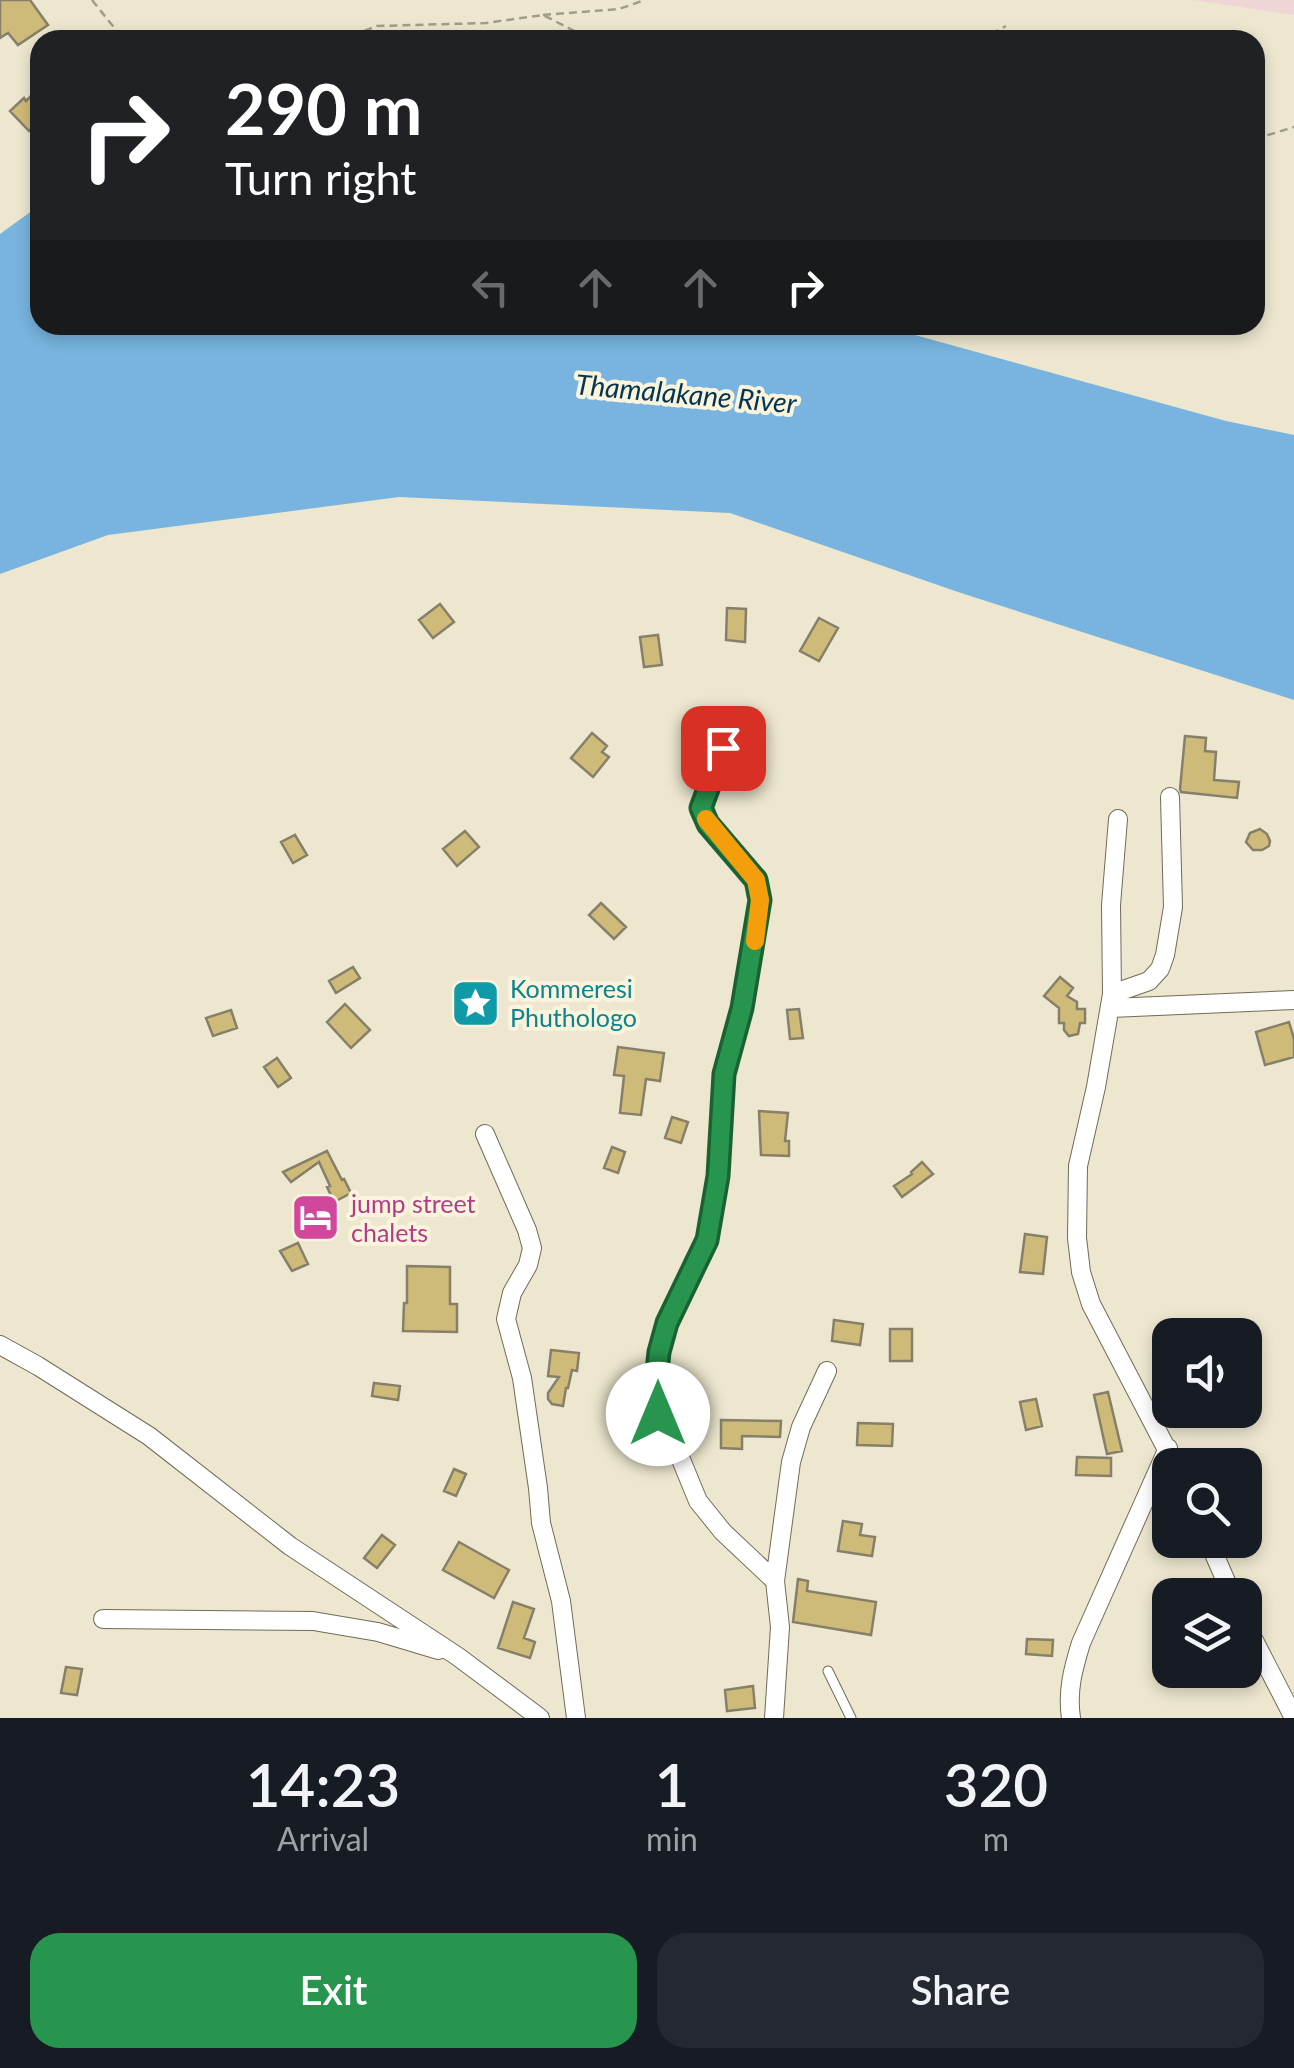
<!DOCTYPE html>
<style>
body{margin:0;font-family:Lato,sans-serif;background:#242831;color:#f1f3f6;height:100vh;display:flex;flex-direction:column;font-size:38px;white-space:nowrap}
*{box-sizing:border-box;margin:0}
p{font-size:32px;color:#9ea1a6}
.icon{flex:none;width:55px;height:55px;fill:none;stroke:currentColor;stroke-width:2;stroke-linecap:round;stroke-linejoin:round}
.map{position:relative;height:1718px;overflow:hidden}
.drawer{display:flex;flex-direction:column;background:#171b24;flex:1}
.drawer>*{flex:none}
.top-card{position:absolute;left:30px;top:30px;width:1235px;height:305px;border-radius:30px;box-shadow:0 5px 15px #0003;background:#202124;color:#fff;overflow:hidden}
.fabs{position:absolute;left:1152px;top:1318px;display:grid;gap:20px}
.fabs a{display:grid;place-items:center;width:110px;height:110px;border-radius:20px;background:#171b24;box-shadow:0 5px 15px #0003;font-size:50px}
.pin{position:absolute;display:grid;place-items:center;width:85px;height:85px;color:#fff;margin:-42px;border-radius:20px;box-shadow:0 5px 15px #0006}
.me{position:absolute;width:110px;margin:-55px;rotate:0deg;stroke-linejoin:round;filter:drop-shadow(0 0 8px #0008)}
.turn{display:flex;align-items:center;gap:35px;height:210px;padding:0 30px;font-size:45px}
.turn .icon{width:130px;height:130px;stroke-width:2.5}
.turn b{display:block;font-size:70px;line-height:85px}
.lanes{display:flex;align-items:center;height:95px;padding:0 30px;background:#0003;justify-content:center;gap:50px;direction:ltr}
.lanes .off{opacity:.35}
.eta{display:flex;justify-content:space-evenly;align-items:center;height:170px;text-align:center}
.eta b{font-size:60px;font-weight:600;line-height:70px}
.cta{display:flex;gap:20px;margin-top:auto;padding:20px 30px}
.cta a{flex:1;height:115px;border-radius:30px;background:#28954e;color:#fff;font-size:40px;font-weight:600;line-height:115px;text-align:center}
.cta a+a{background:#242831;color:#f1f3f6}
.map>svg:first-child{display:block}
.commercial{fill:#f0d5d6}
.water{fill:#78b4df}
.building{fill:#cfbb79;stroke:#86806b;stroke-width:2.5}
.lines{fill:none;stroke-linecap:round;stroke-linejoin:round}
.lane-casing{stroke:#716b57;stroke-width:11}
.street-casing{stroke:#716b57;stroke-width:20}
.path{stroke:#a19d8a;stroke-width:2.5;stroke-dasharray:8 5;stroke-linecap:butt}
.lane{stroke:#fff;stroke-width:9}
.street{stroke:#fff;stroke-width:18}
.route-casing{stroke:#1a6133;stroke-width:25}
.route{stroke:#28954e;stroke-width:18}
.slow{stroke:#f59e0b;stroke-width:18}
.labels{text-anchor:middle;stroke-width:8;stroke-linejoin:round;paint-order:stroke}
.culture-label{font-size:25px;fill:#0d838f;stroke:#fbf4dd;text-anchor:start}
.hotel-label{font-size:25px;fill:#b23c85;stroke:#fbf4dd;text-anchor:start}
.water-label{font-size:28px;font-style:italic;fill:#033652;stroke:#fbf4dd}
</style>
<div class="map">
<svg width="1294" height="1718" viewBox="0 0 1294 1718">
<rect width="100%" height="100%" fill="#ede7cf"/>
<path class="commercial" d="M1193,0H1294V15Z"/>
<path class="water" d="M40,205V325H902L915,335L1226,421L1294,435V700L958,592L730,513L399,497L108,535L0,574V234Z"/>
<path class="building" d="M0,0H30L48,25L18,45L8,33L0,38Z
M40,87V120L29,131L10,111L24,98L26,101Z
M440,604L454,622L433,638L419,620Z
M727,608L746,609L745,642L726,640Z
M819,618L838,628L819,661L800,651Z
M658,635L662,665L644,667L640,637Z
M592,733L607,746L602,752L609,757L593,777L571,758Z
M1185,736L1206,738L1205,751L1216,752L1214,780L1239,782L1237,798L1181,792L1180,789Z
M1260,829L1267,834L1270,841L1269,846L1262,850H1253L1246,842L1250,833Z
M465,831L479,847L457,866L443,849Z
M295,835L307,855L293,863L281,842Z
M601,903L626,927L614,939L589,915Z
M353,967L360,978L336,993L329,981Z
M1060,977L1073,988L1067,996L1077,1002V1009H1085V1023H1080L1078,1034L1069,1036L1064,1030V1023H1059V1008L1044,996Z
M345,1004L370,1030L351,1048L327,1022Z
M799,1009L803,1038L790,1039L787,1010Z
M231,1010L237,1028L213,1036L206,1018Z
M1289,1022L1294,1039V1057L1265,1065L1256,1032Z
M618,1047L664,1053L660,1081L646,1079L641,1115L620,1113L624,1076L614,1075Z
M277,1058L291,1078L278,1087L264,1067Z
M759,1111L788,1113L785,1141H789V1156L761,1155Z
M672,1117L688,1122L681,1143L665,1138Z
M612,1147L625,1152L618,1173L604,1168Z
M327,1151L342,1180L344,1179L351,1193L334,1202L327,1187L330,1186L319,1162L291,1182L283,1172Z
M922,1162L933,1174L902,1197L894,1186L912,1174L911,1172Z
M1025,1234L1047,1237L1043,1274L1020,1272Z
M298,1243L308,1264L292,1271L280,1251Z
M407,1266L450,1267V1304H457V1332L403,1331L404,1303H407Z
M834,1320L863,1324L860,1345L832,1341Z
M890,1329H912V1361H890Z
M551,1350L579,1353L577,1371L572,1370L568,1388H566L563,1406L552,1404L548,1399V1393L559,1377L548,1376Z
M374,1383L400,1386L398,1400L372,1396Z
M1108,1392L1122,1451L1107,1454L1094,1395Z
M1036,1399L1042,1426L1026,1430L1020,1402Z
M721,1420L781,1421L780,1437L742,1436V1449L721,1448Z
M858,1423L893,1424L892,1446L857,1445Z
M1077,1457L1111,1458V1476L1076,1475Z
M454,1469L466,1474L456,1496L444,1491Z
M843,1521L862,1524L860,1535L875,1537L872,1556L838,1551Z
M382,1535L395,1545L377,1568L364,1558Z
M459,1542L509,1570L494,1598L443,1570Z
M798,1579L808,1581L807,1591L876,1602L871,1635L793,1622Z
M513,1602L534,1609L524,1638L535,1642L530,1658L498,1648Z
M1027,1639L1053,1640L1052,1656L1026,1654Z
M66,1667L82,1669L77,1695L61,1693Z
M753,1686L755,1708L727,1711L725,1690Z"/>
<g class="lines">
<defs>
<path id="lane" d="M828,1671L851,1718"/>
<path id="street" d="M723,748L701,808L708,824L756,880L760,900L743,1008L724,1074L718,1176L707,1240L667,1323L659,1352L655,1391L658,1413L675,1445L698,1501L723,1532L775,1581
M1118,819L1111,905L1112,994L1096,1087L1078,1166L1077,1238L1081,1272L1091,1304L1175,1465
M1112,994L1149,981L1160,969L1165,955L1173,907L1170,797
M1111,1008L1294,1000
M485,1134L527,1230L532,1248L528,1265L512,1293L506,1319L522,1378L538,1488L541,1523L561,1601L576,1718
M0,1345L38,1366L149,1436L290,1546L457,1656L540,1718
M1208,1540L1232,1595
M103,1619L313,1621L378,1632L438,1650
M1245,1623L1294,1718
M774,1718L780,1627L775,1581L791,1462L801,1427L827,1371
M1071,1718C1067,1691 1073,1669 1081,1643L1168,1448"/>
</defs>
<use href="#lane" class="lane-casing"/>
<use href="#street" class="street-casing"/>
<path class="path" d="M92,0L124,40
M543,15L619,9L645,0
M340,40L377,26L486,23L543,15L592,40
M980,40L1006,26
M1255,139L1294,127"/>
<use href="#lane" class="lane"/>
<use href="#street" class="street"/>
</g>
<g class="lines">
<defs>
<path id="route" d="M658,1414L655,1391L659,1352L667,1323L707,1240L718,1176L724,1074L742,1008L760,900L756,880L708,824L701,808L723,748"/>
</defs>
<use href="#route" class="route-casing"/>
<use href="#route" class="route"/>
<path class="slow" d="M706,819L756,880L760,900L755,941"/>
</g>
<defs>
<symbol id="sight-square" viewBox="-11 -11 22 22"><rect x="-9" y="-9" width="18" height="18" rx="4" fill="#0f9aa8" stroke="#fbf4dd"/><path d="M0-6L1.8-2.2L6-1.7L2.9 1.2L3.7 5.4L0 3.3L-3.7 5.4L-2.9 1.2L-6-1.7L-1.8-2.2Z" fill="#fff"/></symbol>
<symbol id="hotel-square" viewBox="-11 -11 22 22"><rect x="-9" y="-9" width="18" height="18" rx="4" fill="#d1479c" stroke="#fbf4dd"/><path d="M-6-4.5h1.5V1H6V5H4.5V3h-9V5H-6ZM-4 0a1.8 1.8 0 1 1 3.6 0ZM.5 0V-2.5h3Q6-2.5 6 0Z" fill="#fff"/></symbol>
</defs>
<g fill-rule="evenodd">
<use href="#sight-square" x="448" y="976" width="55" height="55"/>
<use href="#hotel-square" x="288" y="1190" width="55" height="55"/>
</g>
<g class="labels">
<g class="culture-label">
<text x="510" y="998">Kommeresi<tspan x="510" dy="29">Phuthologo</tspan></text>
</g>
<g class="hotel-label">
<text x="351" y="1213">jump street<tspan x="351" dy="29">chalets</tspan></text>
</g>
<g class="water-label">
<text transform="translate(686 394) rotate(5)" y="10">Thamalakane River</text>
</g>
</g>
</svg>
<div class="fabs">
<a><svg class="icon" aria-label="sound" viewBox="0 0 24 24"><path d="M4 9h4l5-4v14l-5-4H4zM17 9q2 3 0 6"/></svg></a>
<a><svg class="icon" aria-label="search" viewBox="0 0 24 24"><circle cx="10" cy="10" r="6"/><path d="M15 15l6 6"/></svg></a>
<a><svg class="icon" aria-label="layers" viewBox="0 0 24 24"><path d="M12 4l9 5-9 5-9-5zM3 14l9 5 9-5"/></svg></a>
</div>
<div class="pin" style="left:723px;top:748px;background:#d93025"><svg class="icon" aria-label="arrive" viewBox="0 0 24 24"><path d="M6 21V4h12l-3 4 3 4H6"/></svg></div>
<svg class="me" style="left:658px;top:1414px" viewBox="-20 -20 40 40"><circle r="19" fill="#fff"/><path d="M0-13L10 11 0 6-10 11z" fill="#28954e"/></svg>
<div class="top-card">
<div class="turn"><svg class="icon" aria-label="right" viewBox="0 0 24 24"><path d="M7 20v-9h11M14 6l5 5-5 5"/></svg><div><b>290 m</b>Turn right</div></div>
<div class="lanes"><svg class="icon off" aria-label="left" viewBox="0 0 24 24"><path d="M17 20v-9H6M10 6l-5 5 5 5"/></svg><svg class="icon off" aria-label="ahead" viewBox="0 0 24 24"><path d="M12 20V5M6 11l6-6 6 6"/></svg><svg class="icon off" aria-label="ahead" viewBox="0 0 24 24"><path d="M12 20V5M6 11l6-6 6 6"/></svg><svg class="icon" aria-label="right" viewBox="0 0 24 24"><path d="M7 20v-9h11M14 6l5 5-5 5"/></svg></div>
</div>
</div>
<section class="drawer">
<div class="eta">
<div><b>14:23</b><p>Arrival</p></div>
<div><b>1</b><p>min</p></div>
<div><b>320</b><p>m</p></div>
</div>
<div class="cta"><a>Exit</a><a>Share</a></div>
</section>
